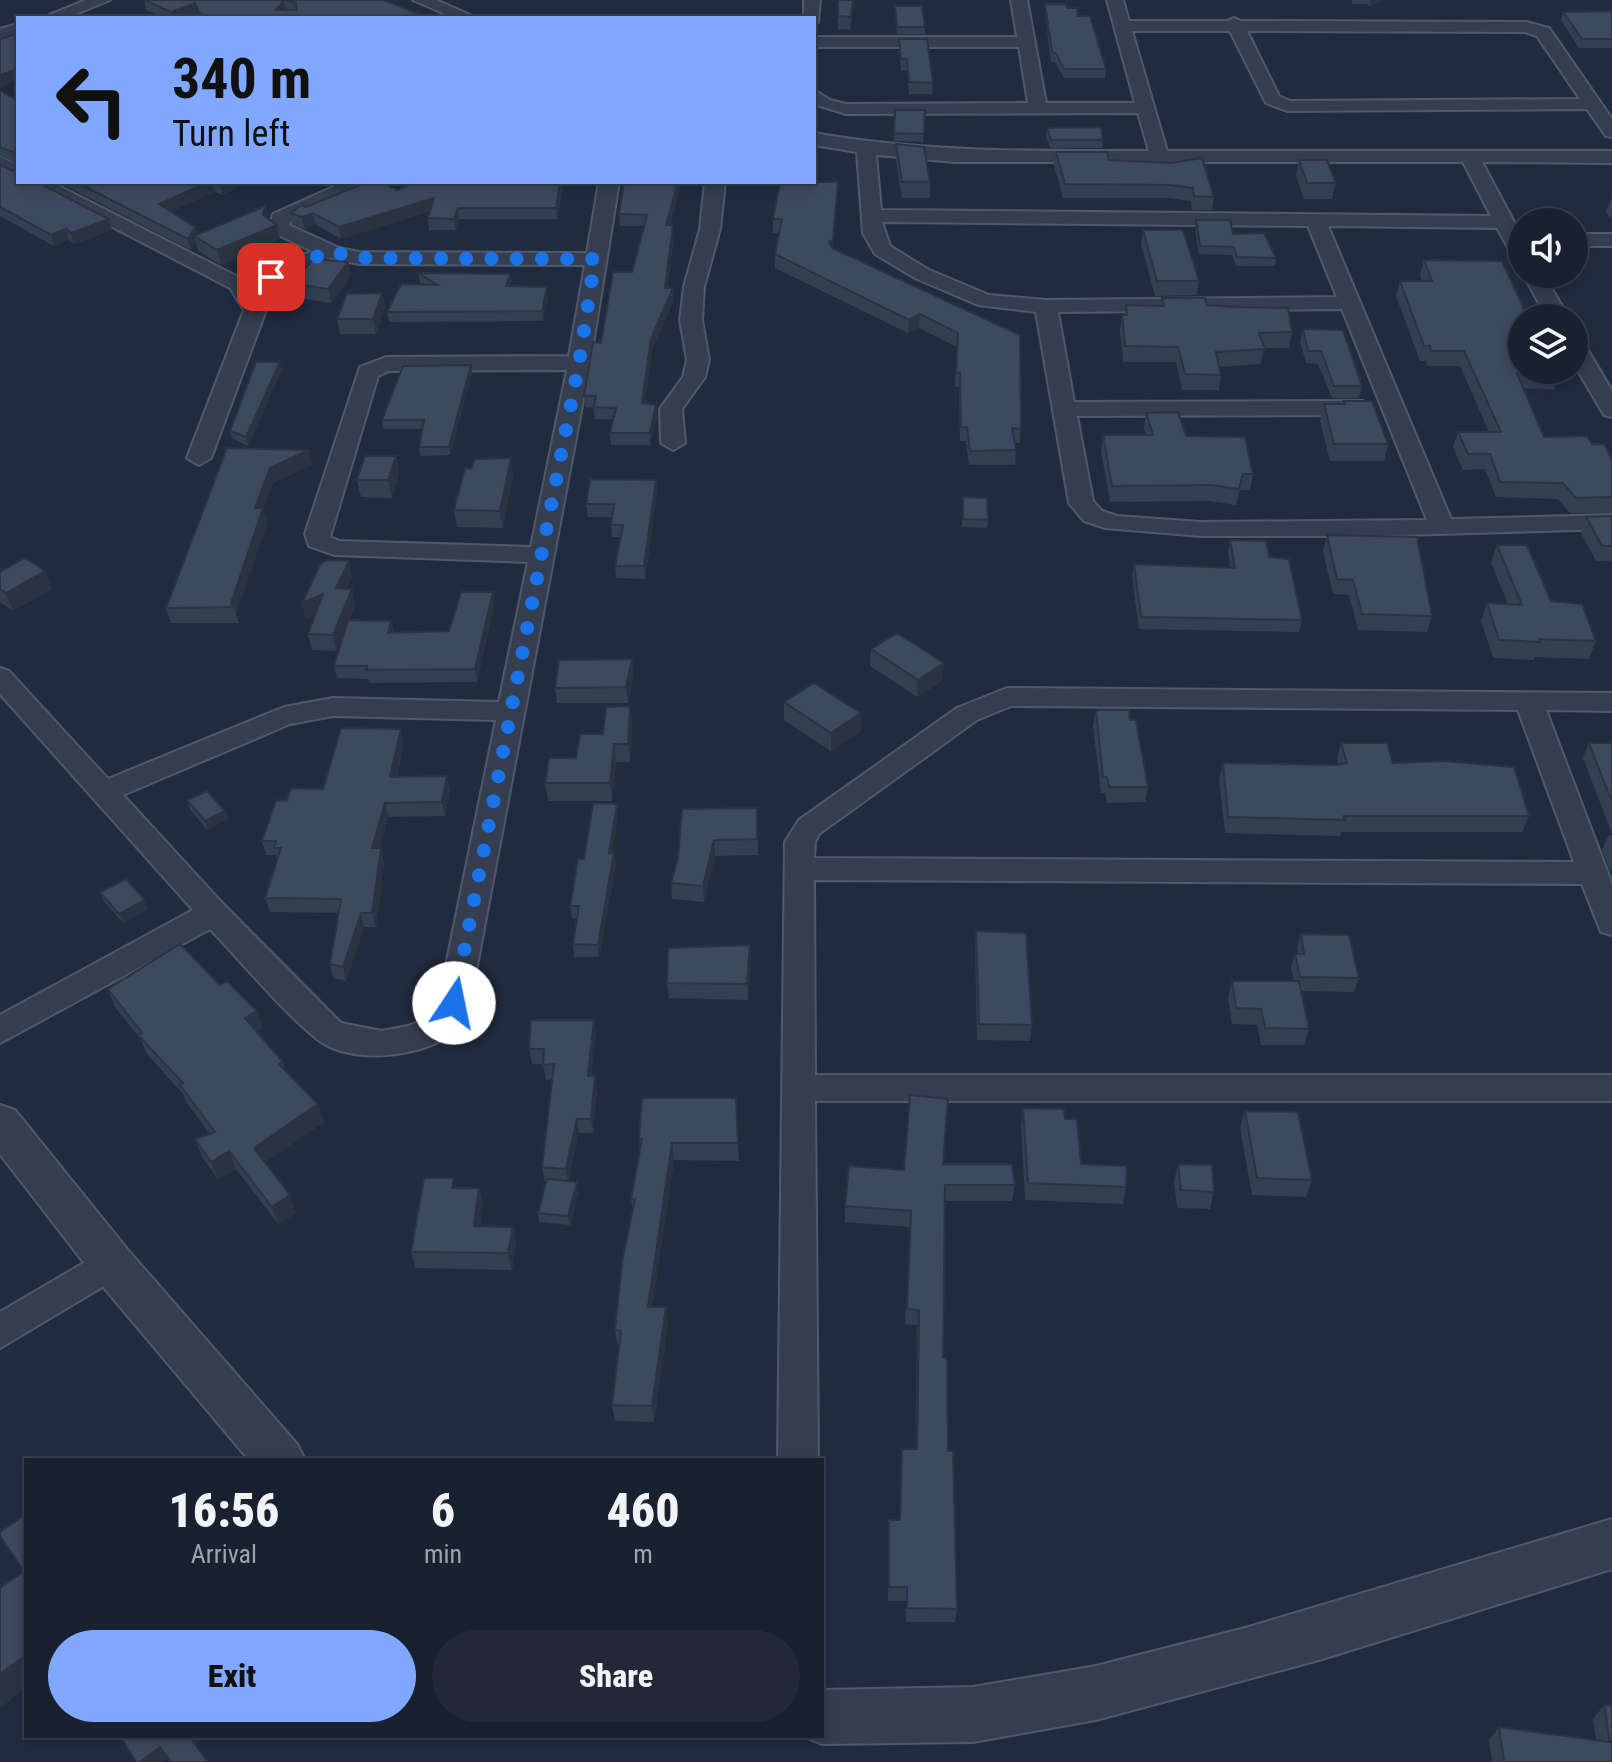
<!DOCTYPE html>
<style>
body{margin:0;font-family:"Roboto Condensed",sans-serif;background:#222837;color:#f1f3f6;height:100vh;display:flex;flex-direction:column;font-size:30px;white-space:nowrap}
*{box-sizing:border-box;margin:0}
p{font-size:26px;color:#9fa3aa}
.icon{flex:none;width:44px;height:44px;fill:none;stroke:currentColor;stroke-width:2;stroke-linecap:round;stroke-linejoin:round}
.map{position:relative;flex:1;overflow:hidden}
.side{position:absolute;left:24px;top:1458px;width:800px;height:280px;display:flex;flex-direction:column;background:#19202f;border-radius:0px;box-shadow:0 4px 12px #0003,0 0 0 2px #373e4b}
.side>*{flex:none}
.top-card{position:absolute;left:16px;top:16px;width:800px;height:168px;border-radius:0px;box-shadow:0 4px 12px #0003,0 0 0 2px #373e4b;background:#81a8ff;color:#111;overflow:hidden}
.fabs{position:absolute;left:1508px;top:208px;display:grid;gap:16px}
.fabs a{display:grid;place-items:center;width:80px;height:80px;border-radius:50%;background:#19202f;box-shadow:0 4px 12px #0003,0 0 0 2px #373e4b;font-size:40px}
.pin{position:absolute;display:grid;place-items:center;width:68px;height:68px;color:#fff;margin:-34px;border-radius:16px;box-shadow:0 4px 12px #0006}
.me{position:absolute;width:88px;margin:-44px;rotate:11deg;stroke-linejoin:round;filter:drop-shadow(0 0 6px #0008)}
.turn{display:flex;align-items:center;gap:28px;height:168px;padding:0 24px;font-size:36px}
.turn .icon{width:104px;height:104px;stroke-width:2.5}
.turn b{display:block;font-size:56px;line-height:68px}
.eta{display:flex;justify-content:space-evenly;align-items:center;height:136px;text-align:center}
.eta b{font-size:48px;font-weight:800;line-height:56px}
.button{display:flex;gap:16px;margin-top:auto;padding:16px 24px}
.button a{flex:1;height:92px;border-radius:48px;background:#81a8ff;color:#111;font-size:32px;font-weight:800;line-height:92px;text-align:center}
.button a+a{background:#222837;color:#f1f3f6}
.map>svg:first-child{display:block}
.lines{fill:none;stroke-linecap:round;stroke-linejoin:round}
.minor-casing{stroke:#50596a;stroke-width:4}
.tertiary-casing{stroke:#50596a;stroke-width:4}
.minor{fill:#353e4f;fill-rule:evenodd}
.tertiary{fill:#353e4f;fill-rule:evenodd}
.wall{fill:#343f51}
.shaded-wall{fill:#2b3342}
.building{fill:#3d495e;stroke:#2b3342;stroke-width:2;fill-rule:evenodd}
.route{stroke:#1a73e8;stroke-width:14;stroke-dasharray:0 25.2}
</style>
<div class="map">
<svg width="1612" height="1762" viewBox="0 0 1612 1762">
<rect width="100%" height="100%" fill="#212b3f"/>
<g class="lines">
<defs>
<path id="minor" d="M86,0H110L66,18H42Z
M413,0H436L477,18H454Z
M804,0H820L818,22L804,18Z
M1011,0H1027L1046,103H1135L1107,0H1123L1129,21H1227L1234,18L1241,21L1526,22L1549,28L1612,119V137L1606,136L1587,109L1287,111L1266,103L1230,31H1132L1167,151H1612V163L1482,162L1522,237V262L1515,260L1497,228L1328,226L1451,519L1612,515V529L1368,536H1201L1105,528L1084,521L1069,503L1036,312L978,305L915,278L875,254L863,233L857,152L814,145V133C928,153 1034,151 1149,151L1138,113L846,114L814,104V90L830,100L846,104L1028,103L1019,47H814V37H1017ZM1247,31L1525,32L1537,36L1580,99L1290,101L1279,96ZM876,155L955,162H1463L1491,216L881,210ZM882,222L1308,226L1337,297L1046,300L989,295L929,270L890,246ZM1342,309L1427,520L1201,522L1117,516L1102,511L1093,501L1077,416L1363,415L1374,408L1363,401L1074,402L1058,312Z
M18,24V35L0,40V29Z
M0,157L18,165V179L0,171Z
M26,182H51L246,281L312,251L272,232L269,228L273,214L344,182H370L294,217L289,225L339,248L359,252L587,253L599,182H619L590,363L470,1003C464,1014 456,1032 446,1038C413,1058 348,1064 317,1039C281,1010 243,963 210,929L0,1043V1015L193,910L0,694V668L9,671L108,779L284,707L333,698L499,702L528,562L335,555L309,546L305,534L360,367L386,357L569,356L585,265L359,264L330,258L254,292L266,310L211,458L199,465L187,458L244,310L230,288ZM567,370L531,547L339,541L330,537L378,376L389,371ZM333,716L496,720L439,1000L426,1019L408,1026L382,1031L341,1023L224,905L123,795L290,724Z
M705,182H725L720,229L704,287L702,320L709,360L705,377L682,409L685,443L673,450L661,443L660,409L683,377L687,360L680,320L684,287L700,229Z
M1574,234H1612V246H1574Z
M1523,274H1543L1569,318H1547Z
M1574,339L1582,340L1612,391V417L1604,415L1574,364Z
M1007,688L1612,693V711L1546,710L1612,884V935L1601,932L1582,884L814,880L815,1075H1612V1101H815L818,1460H778L785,842L799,820L957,708ZM1011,706L1518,710L1574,862L814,858L815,842L819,834L977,720Z
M111,1247L124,1252L129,1263L124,1274L0,1348V1312Z"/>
<path id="tertiary" d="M0,1105L15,1110L127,1249L297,1444L305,1460H249L95,1277L0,1154Z
M1612,1519V1569L1319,1660L1096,1720L973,1742L822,1744L803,1736H822V1690L973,1687L1096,1666L1245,1628Z"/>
</defs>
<use href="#minor" class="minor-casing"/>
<use href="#tertiary" class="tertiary-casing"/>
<use href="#minor" class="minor"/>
<use href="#tertiary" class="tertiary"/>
</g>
<path class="wall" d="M144,0H383L430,18H200L198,13L184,18H164L146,10Z
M837,0H855L850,30L838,29Z
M1351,0H1384L1369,7L1367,4H1353Z
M1045,4L1067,8L1078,16L1106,69L1105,78H1064L1055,62H1051L1045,13Z
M895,6L925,27V34H897Z
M1612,11V48H1579L1561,20L1563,12Z
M899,39L933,83L932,94H909L907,70H901Z
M0,90L18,101V182L109,219L112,230L74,244L69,240L54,246L0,216V165L13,171L18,168V164L0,156Z
M895,110H925L923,142L894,141Z
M1047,128L1103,140L1102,148H1050L1046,136Z
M896,144L930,182V198H902L896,160Z
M1056,152L1109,160L1171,163L1214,197L1212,210H1192L1191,201L1169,198H1063L1054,165Z
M1299,160L1336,183L1332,199H1304L1296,176Z
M58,182H251L222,195L215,192L171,211L197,235L265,206L268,218L280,239L221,265L198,251L196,242L191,250Z
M563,182L557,219H459L456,230H429L428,218L430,211L341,239L315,224L304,229L293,224L291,213L306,207L397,190Z
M624,182H682L670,225H673L674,237L667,288L674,300L652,350L645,404L657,417L650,445H611L610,433L613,419H595L594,408L585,407L584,396L601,343L632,272L644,226H620L619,214Z
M838,182L833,248L1020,335L1021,429L1020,443H1015L1016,450L1015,465H969L966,441H960L959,387H955L957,347L919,328L908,333L775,268V254L780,233H773V219Z
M1611,198H1612V220L1606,212Z
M1196,220L1233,234L1276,258L1275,266H1236L1232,255L1199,254L1195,228Z
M1143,230L1199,281L1197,295L1155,296L1141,244Z
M1424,260L1522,318L1558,375L1554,390L1523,388L1544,437L1592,444L1612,459V513H1570L1558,499L1496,497L1485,469L1463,470L1453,447L1458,432H1489L1460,366H1427L1426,361H1420L1396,296L1400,281H1422L1420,275Z
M348,262L351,276L331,303L293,297L290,283Z
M418,273L510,274L511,286L548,297L543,321L389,322L387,312L423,284L420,283Z
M382,293L385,308L376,334H340L337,319Z
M1162,298L1207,305L1292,332L1289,348H1264L1261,364L1220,367L1221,375L1219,390H1182L1176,362H1123L1120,330L1122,314L1125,315L1126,305L1161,306Z
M1303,329L1362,386L1359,398H1332L1318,364L1306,363L1300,342Z
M471,365L472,374L450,455L420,456L419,447L422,429H384L382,420Z
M282,370L248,446L233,439L230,431Z
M1344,401L1388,444L1384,461H1330L1320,421L1324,404H1343Z
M1146,413L1253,474L1250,490H1240L1236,505L1208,501L1110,502L1101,451L1103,435H1146L1144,428Z
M227,448L309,450L312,465L273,483L263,510L267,523L236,614L239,623H171L166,608Z
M396,456L399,473L392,498L361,497L357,480Z
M471,469L513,476L503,528L457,527L454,510Z
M656,480L657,493L645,579L616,578L615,566L620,537H612L611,525L612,517H588L586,504Z
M963,506L988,520L987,528L962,527Z
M1612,516V561H1596L1581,533L1586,517Z
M1327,535L1432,616L1427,632L1358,630L1349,595L1333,594L1323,551Z
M1230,540L1269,557L1302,620L1299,632L1139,629L1132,576L1134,564L1230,567L1228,552Z
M1497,545L1551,601L1596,641L1589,659L1535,657L1534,660L1493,658L1481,621L1487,603L1508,604L1491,563Z
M349,561L352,577L347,589H352L355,605L349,620L391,621L394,632L449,631L493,592L494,605L477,682L369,683L368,679L337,678L334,666L344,632L336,651L312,650L308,634L315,615L306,619L302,603Z
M0,572L52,589L13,611L0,602Z
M871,649L942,681L917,697L870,666Z
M634,674L628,703H557L555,688Z
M784,702L861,713V731L831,751L784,720Z
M630,706L632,724L630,762H616L612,801H548L545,783L576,758L603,734Z
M1096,710L1130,720L1148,787L1145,802L1107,803L1105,793H1101L1093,726Z
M404,743L397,777L450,790L445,816L388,817L380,848H381L384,863L376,927H364L346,981L333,978L330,964L339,913L270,912L265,898L277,860L276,855H266L262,841L287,801L323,789Z
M1341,743L1529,816L1522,832H1341L1340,836L1225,833L1219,779L1223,763L1338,765L1337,759Z
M1589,743H1612V834L1583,758Z
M187,800L225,811L228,819L207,830L190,809Z
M617,804L618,816L612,853H614L616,865L599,957H574L573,944L577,918H572L570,906Z
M757,808L758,855L715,856L704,902L672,899L671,883L678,857Z
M1609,835H1612V872H1611L1602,850Z
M100,892L148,909L123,923L104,901Z
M976,931L1032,1025L1030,1041L977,1040L975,947Z
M1301,934L1359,978L1354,992L1301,991L1309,1029L1304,1045H1261L1257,1025L1232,1024L1228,997L1232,981H1294L1291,968L1295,954H1298L1297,948Z
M751,960L748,1000L669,998L667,983Z
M220,985L257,1011L263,1029L257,1032L283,1062L286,1072L318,1104L324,1122L265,1162L296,1213L278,1224L236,1169L218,1179L202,1157L195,1139L210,1134L187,1103L183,1094L146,1053L141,1040L115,1007L108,989Z
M596,1035L591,1076L597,1090L593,1133H579L568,1181L579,1191L570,1225L539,1222L538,1213L546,1182H545L542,1167L553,1079L546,1080L543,1064H532L529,1049Z
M736,1098L739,1161L674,1160L652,1307L668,1324L654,1422L615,1421L612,1405L619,1347H618L615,1330L633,1212L631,1199L640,1152L639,1139Z
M1023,1108L1065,1119L1081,1164L1126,1187L1123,1204L1025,1200L1021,1126Z
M1245,1111L1312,1180L1306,1197L1252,1195L1240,1128Z
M943,1164L1015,1185L1012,1201H945L943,1358L957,1609L955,1622H906V1601H888V1534L889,1520H900L902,1449H916L917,1325L905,1324L910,1227L845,1222V1206Z
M1178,1164L1214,1192L1210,1209L1177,1208L1174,1181Z
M456,1188H479L483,1205L480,1226L513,1227L516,1243L512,1270L416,1268L411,1252Z
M1604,1705L1612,1706V1762H1492L1489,1740L1499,1727L1596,1740L1593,1719Z"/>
<path class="shaded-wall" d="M284,0L286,10H276Z
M853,0H855L850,30L851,17Z
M1371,0H1384L1369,7Z
M195,3L198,13L184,18H172L171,12Z
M18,69V80L0,87V75Z
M209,182H212L215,192L162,215L159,204Z
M225,182H251L222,195L220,184Z
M560,182H563L557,219L556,208Z
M678,182H682L667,236L666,225Z
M838,182V196L832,254L829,242Z
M434,198L436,209L341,239L339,227Z
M265,206L268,220L277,225L280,239L221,265L217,250L263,215Z
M458,208L459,219L456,230L454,219Z
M313,213L315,224L304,229L302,217Z
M109,219L112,230L74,244L71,233Z
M673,225L674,237L666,299L665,288Z
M195,227L198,238L194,236L196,242L191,250L188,239Z
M66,229L69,240L54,246L51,235Z
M348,262L351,276L331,303L328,289Z
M510,274L511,284L508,296L506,286Z
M547,287L548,297L543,321L542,311Z
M673,288L674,300L652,350L643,415L642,403L651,338Z
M382,293L385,308L376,334L373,319Z
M920,314L919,328L908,333L909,320Z
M280,362L282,370L248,446L246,437Z
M471,365L472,374L450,455L449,447Z
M656,405L657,417L650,445V433Z
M309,450L312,465L273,483L263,510L267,523L236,614L234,607L231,603L255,508L270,468Z
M396,456L399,473L392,498L388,480Z
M511,458L513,476L503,528L500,511Z
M656,480L657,493L645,579L644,566Z
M349,561L352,577L340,604L336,588Z
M45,571L52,589L13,611L6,593Z
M352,589L355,605L336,651L333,635Z
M493,592L494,605L477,682L475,669Z
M323,594L326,610L306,619L302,603Z
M391,621L394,634L388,633Z
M632,659L634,674L628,703L626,687Z
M944,663L942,681L917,697L918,680Z
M630,706L632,724L630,762L628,744Z
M861,713V731L831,751V733Z
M401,729L404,743L393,791L390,777Z
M614,744L616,762L612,801L610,783Z
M447,776L450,790L445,816L442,802Z
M385,803L388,817L376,862L372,848Z
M617,804L618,816L610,865L609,853Z
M225,811L228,819L207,830L205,821Z
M714,840L715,856L704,902L703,886Z
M381,848L384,863L376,927L372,913Z
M614,853L616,865L599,957L598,945Z
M145,900L148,909L123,923L119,914Z
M361,913L364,927L346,981L343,967Z
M750,945L751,960L748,1000L747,984Z
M257,1011L263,1029L251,1036L245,1018Z
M594,1020L596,1035L590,1090L588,1076Z
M595,1076L597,1090L593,1133L591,1119Z
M318,1104L324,1122L260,1166L254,1148Z
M577,1119L579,1133L568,1184L566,1169Z
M672,1143L674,1160L650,1323L648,1307Z
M229,1151L236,1169L218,1179L211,1162Z
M577,1182L579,1191L570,1225L568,1216Z
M479,1188L483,1205L478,1242L474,1226Z
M290,1195L296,1213L278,1224L272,1207Z
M513,1227L516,1243L512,1270L508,1253Z
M666,1307L668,1324L654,1422L652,1406Z
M26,1655V1688L0,1708V1674Z
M189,1736H206L195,1745Z
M160,1747L168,1758L163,1762H140Z"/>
<path class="building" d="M144,0H383L430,18H208L200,14L195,3L171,12ZM284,0L296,3L297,10H276Z
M838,0H853L851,17L838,16Z
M1045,4H1066L1067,8H1077L1078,16H1090L1106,69H1064L1056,53L1052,52Z
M895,6H922L925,27H897Z
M1612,11V39H1582L1563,12Z
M18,33V69L0,75V39Z
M899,39H927L933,83L909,82L907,59H901Z
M0,90L18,101V182H37L109,219L71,233L66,229L51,235L0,207V165L13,171L18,168V154L0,147Z
M895,110H925L924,134L894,133Z
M1101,127L1103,140H1051L1047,128Z
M896,144L924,147L930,182H902Z
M1056,152H1107L1109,160L1171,163L1202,158L1214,197L1194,196L1193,188L1171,185L1065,184Z
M1299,160H1327L1336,183H1307Z
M76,182H209L159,204L195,227L188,239Z
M367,182H382L397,190L415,182H560L556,208H458L454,219L428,218L434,198L339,227L313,213L302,217L291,213L302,205L306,207Z
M624,182H678L666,225H673L665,288H673L651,338L642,403L656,405L650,433H610L616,408L594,407L596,396H584L593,342L601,343L613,272H632L647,215L619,214Z
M780,182H838L833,240L829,242L832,248L1020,335L1021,429L1012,428L1016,450L970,451L967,427H961L960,373H956L958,333L920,314L909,320L775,254L782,219H773Z
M265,206L263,215L277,225L217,250L194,236Z
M1196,220H1230L1233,234L1264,233L1276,258L1237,257L1234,247L1200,246Z
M1143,230H1183L1199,281H1157Z
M314,259L348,262L328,289L290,283Z
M1424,260L1502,261L1528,318H1522V370H1556L1558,375L1517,373L1544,437L1587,436L1592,444H1604L1612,459V497L1576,498L1563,483L1500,482L1490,454H1468L1458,432H1501L1464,351H1431L1430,346H1424L1400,281H1432Z
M418,273L510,274L506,286L547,287L542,311L387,312L401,284L438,285Z
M382,293L373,319H337L347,294Z
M1162,298H1205L1207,305L1234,307L1288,308L1292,332L1259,333L1265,349L1216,352L1221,375L1185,374L1178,347L1125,346L1122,314L1127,315L1126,305L1164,306Z
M1303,329L1343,330L1362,386H1334L1321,351H1308Z
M256,362H280L246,437L230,431Z
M471,365L449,447H419L424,420H382L403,366Z
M1344,401H1372L1388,444H1334L1324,404H1345Z
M1178,412L1186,436L1245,437L1253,474H1243L1239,489L1211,485L1112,486L1103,435H1153L1146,413Z
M227,448L309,450L270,468L255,508H263L231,603L234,607L166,608Z
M365,456H396L388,480H357Z
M511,458L500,511L454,510L465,468L471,469L475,459Z
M590,479L656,480L644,566H615L623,525H611L614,504H586Z
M963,497L987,498L988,520L963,519Z
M1612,516V546H1602L1586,517Z
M1327,535L1417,537L1432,616L1362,614L1353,580L1337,579Z
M1230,540L1266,541L1269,557L1289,559L1302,620L1141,617L1134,564L1235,568Z
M1497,545H1527L1551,601L1582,604L1596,641L1539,639L1540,642L1499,640L1487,603L1522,605Z
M25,558L45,571L6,593L0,589V572Z
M326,560L349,561L336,588L352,589L333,635L308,634L323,594L302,603L320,565Z
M461,592H493L475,669L366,670L367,666H334L348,620L391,621L388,633L449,631Z
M897,633L944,663L918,680L871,649Z
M632,659L626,687L555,688L559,660Z
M814,683L861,713L831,733L784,702Z
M630,706L628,744H614L610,783H545L549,758H576L580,734H603L606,707Z
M1096,710H1129L1130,720H1136L1148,787H1109L1107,777H1103Z
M341,728L401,729L390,777L447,776L442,802L385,803L372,848H381L372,913H361L343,967L330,964L341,899L265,898L281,848H274L276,841H262L276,800L287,801L291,788L323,789Z
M1341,743H1387L1393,763L1443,761L1514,767L1529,816H1344L1345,820L1228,817L1223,763L1336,765L1347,763Z
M1589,743H1612V802Z
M207,791L225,811L205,821L187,800Z
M593,803L617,804L609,853H614L598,945L573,944L579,906H570L578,859H584Z
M757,808V839L714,840L703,886L671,883L678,857L682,809Z
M126,879L145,900L119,914L100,892Z
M976,931L1026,933L1032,1025L979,1024Z
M1301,934L1349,935L1359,978L1300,977L1295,954H1304Z
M180,944L220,985L227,981L257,1011L245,1018L283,1062L279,1064L318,1104L254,1148L290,1195L272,1207L229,1151L211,1162L195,1139L215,1132L180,1085L183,1083L138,1035L142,1033L108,989Z
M750,945L747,984L667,983L668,948Z
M1232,981H1299L1309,1029L1265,1028L1261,1009L1236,1008Z
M531,1020H594L588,1076H595L591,1119H577L566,1169L542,1167L554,1064L543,1065L544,1049H529Z
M910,1095L948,1099L943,1164H1012L1015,1185H945L943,1358H947L948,1451H953L957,1609L907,1608V1587H889V1520H900L902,1449H917L919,1310L907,1309L911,1211L845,1206L849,1166L904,1170Z
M642,1098H736L738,1143H672L648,1307H666L652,1406L612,1405L621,1331L615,1330L622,1262L635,1199H631L642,1139H639Z
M1023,1108L1064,1109L1065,1119H1077L1081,1164L1127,1166L1126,1187L1028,1183Z
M1245,1111L1298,1112L1312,1180L1257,1178Z
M1178,1164L1212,1165L1214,1192L1181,1190Z
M424,1178H454L452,1188H479L474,1226L513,1227L508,1253L411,1252Z
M547,1179L577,1182L568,1216L538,1213Z
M23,1516L26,1521V1574L0,1536V1532Z
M23,1572L26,1577V1655L0,1674V1588Z
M1604,1705L1612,1706V1762H1504L1499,1727L1610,1742Z
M120,1736H189L208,1762H171L160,1747L140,1762H136Z"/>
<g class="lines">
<path class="route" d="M271,277L329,251L359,258L595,259L579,363L454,1003"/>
</g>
</svg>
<div class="fabs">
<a><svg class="icon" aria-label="sound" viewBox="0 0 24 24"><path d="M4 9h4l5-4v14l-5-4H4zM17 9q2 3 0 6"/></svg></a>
<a><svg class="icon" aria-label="layers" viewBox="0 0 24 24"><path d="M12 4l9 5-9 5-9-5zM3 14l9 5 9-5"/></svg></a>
</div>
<div class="pin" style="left:271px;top:277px;background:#d93025"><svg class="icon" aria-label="arrive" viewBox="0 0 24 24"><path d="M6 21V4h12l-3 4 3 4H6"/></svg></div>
<svg class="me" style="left:454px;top:1003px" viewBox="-20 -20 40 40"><circle r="19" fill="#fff"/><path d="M0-13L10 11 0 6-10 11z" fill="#1a73e8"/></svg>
<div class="top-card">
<div class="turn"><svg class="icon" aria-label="left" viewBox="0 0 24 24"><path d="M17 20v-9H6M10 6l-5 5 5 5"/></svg><div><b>340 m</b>Turn left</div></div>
</div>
<section class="side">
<div class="eta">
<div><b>16:56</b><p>Arrival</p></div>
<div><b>6</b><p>min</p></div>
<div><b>460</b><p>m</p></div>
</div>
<div class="button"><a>Exit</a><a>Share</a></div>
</section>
</div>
